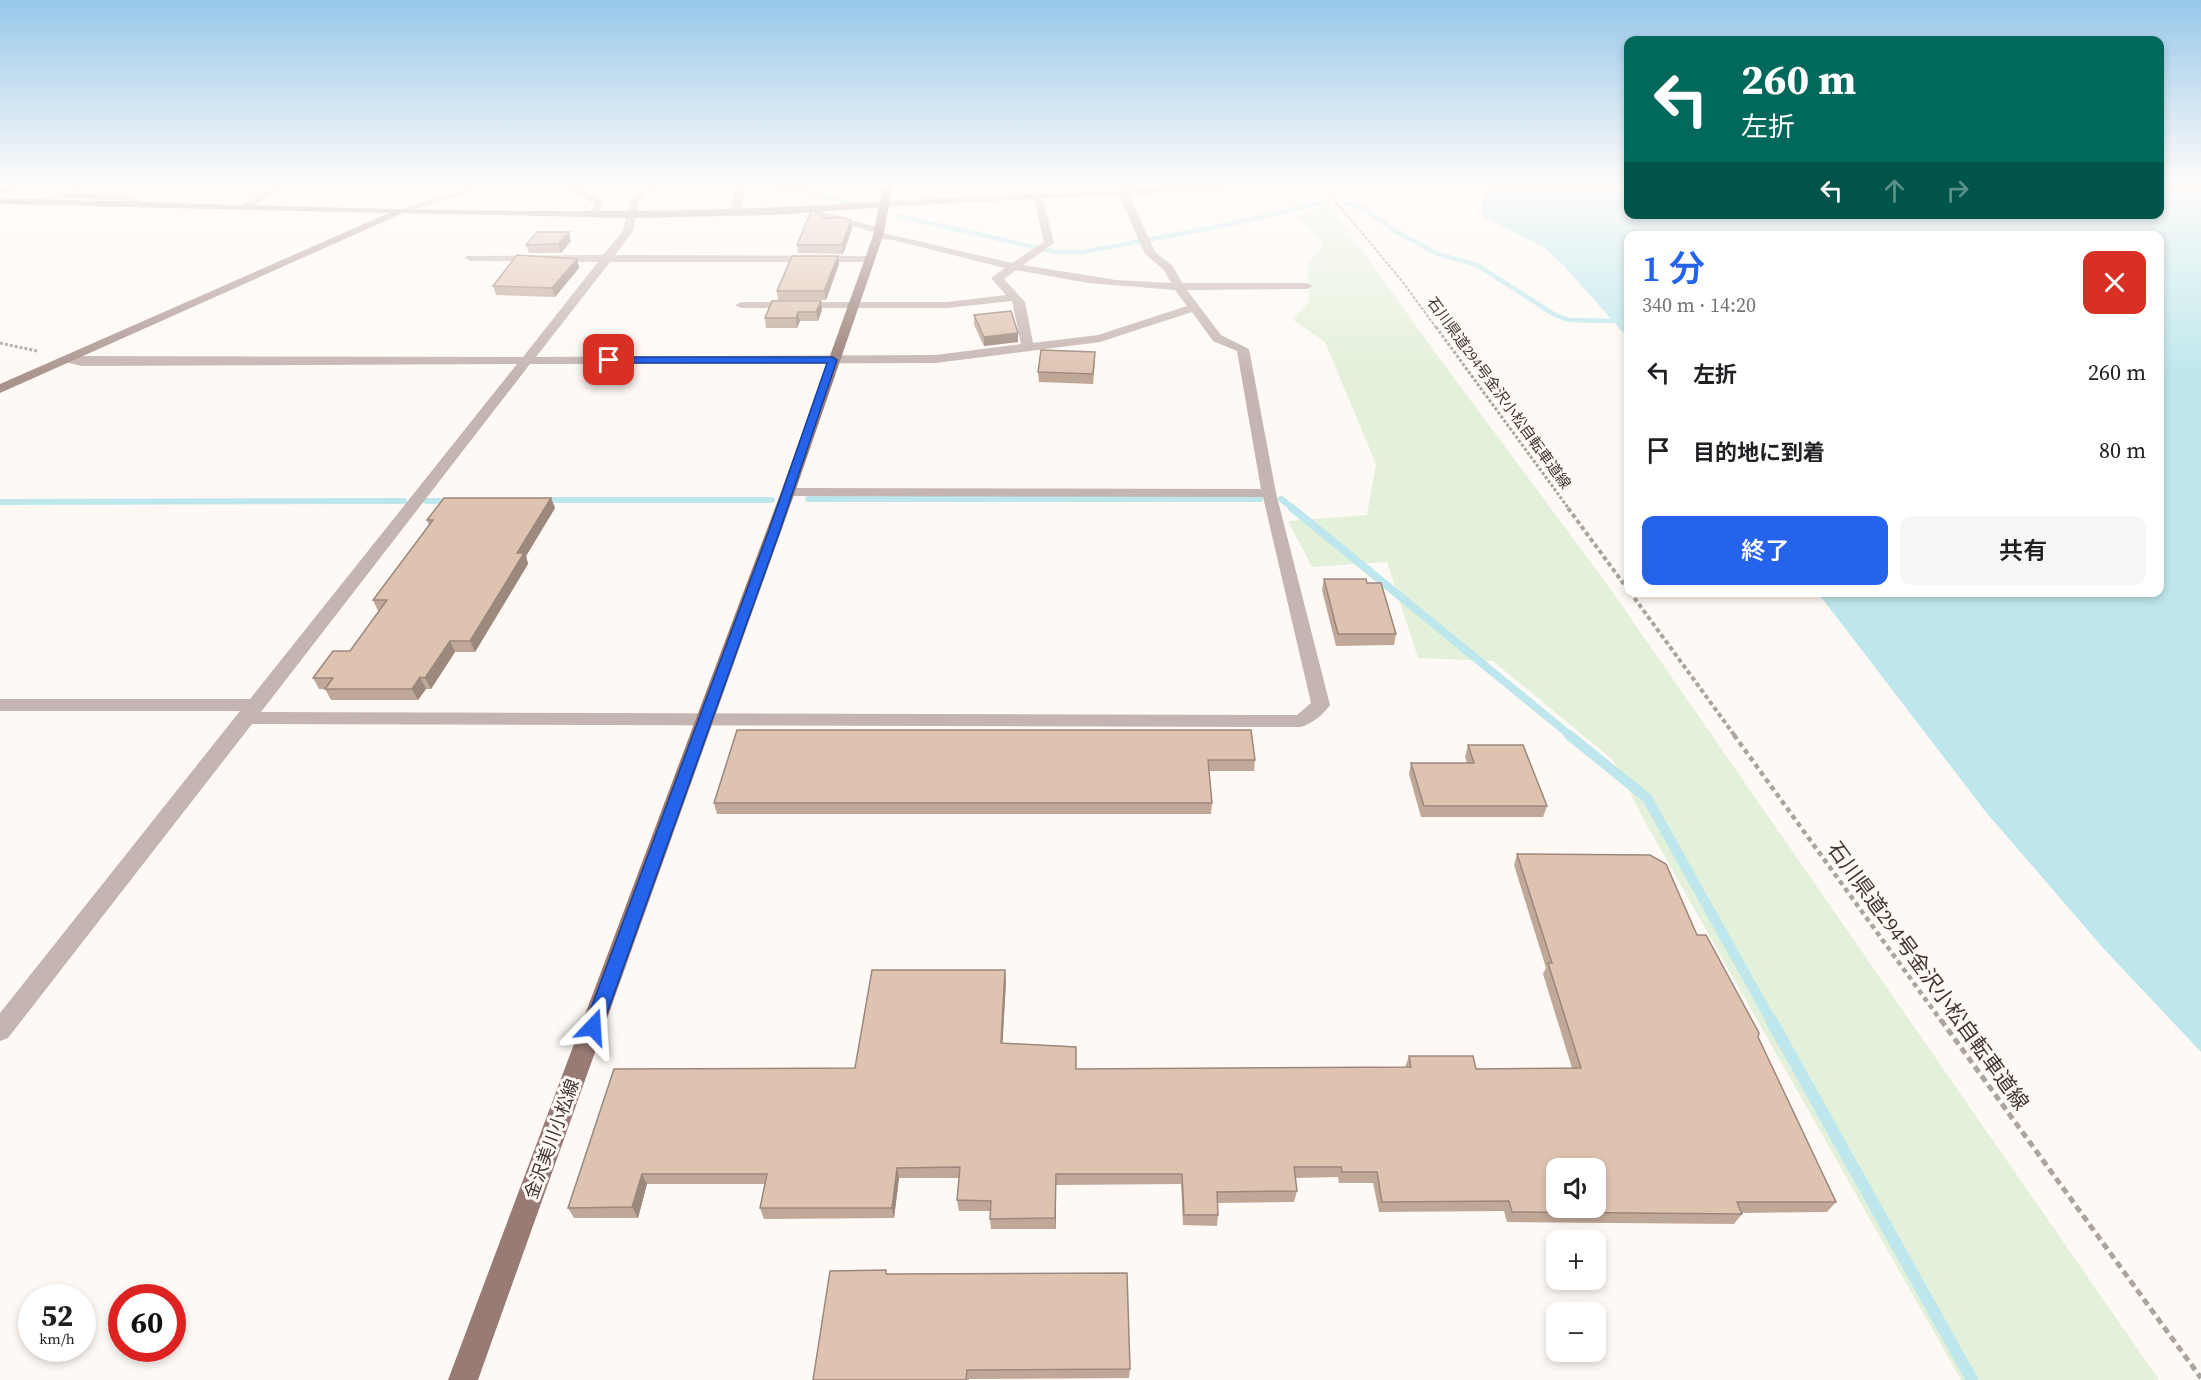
<!DOCTYPE html>
<html lang="ja">
<meta charset="utf-8">
<style>
body{margin:0;font-family:"Source Serif 4","Noto Sans JP",serif;background:#f6f6f6;color:#202124;height:100vh;display:flex;flex-direction:column;font-size:22px;white-space:nowrap}
*{box-sizing:border-box;margin:0}
p{font-size:20px;color:#757577}
.icon{flex:none;width:33px;height:33px;fill:none;stroke:currentColor;stroke-width:2;stroke-linecap:round;stroke-linejoin:round}
.map{position:relative;flex:1;overflow:hidden}
.drawer{position:absolute;left:1624px;top:231px;width:540px;height:366px;display:flex;flex-direction:column;background:#fff;border-radius:12px;box-shadow:0 3px 9px #0003}
.drawer>*{flex:none}
.guide{position:absolute;left:1624px;top:36px;width:540px;height:183px;border-radius:12px;box-shadow:0 3px 9px #0003;background:#00695c;color:#fff;overflow:hidden}
.buttons{position:absolute;left:1546px;top:1158px;display:grid;gap:12px}
.buttons a{display:grid;place-items:center;width:60px;height:60px;border-radius:12px;background:#fff;box-shadow:0 3px 9px #0003;font-size:30px}
.speed{position:absolute;left:18px;top:1284px;display:flex;gap:12px;font-size:30px;font-weight:700;text-align:center}
.speed>*{display:grid;place-content:center;width:78px;height:78px;border-radius:50%;background:#fff;box-shadow:0 3px 9px #0003;line-height:1}
.speed small{font-size:15px;font-weight:400}
.speed .limit{border:9px solid #d22;background:#fff;color:#111}
.pin{position:absolute;display:grid;place-items:center;width:51px;height:51px;color:#fff;margin:-26px;border-radius:12px;box-shadow:0 3px 9px #0006}
.me{position:absolute;width:66px;margin:-33px;rotate:20deg;stroke-linejoin:round;filter:drop-shadow(0 0 4px #0008)}
.turn{display:flex;align-items:center;gap:21px;height:126px;padding:0 18px;font-size:27px}
.turn .icon{width:78px;height:78px;stroke-width:2.5}
.turn b{display:block;font-size:42px;line-height:51px}
.lanes{display:flex;align-items:center;height:57px;padding:0 18px;background:#0003;justify-content:center;gap:30px;direction:ltr}
.lanes .off{opacity:.35}
.round{display:grid;place-items:center;flex:none;width:63px;height:63px;border-radius:12px;background:#f6f6f6}
.summary{display:flex;align-items:center;justify-content:space-between;height:102px;padding:0 18px}
h1{font-size:36px;font-weight:600;line-height:45px;color:#2563eb}
.cta{display:flex;gap:12px;margin-top:auto;padding:12px 18px}
.cta a{flex:1;height:69px;border-radius:12px;background:#2563eb;color:#fff;font-size:24px;font-weight:600;line-height:69px;text-align:center}
.cta a+a{background:#f6f6f6;color:#202124}
ul{padding:0;list-style:none}
li{display:flex;align-items:center;gap:18px;height:78px;padding:0 18px}
li div{flex:1}
li b{display:block;font-size:22px}
li em{font-style:normal}
.map>svg:first-child{display:block}
.green{fill:#e3f0da}
.water{fill:#bde7ec}
.lines{fill:none;stroke-linecap:round;stroke-linejoin:round}
.stream-far4{stroke:#bde7ec;stroke-width:4.5}
.stream-far3{stroke:#bde7ec;stroke-width:6}
.stream-far2{stroke:#bde7ec;stroke-width:8}
.stream-far1{stroke:#bde7ec;stroke-width:10}
.stream{stroke:#bde7ec;stroke-width:12}
.path-far4{stroke:#aca59e;stroke-width:2;stroke-dasharray:3 1.5;stroke-linecap:butt}
.path-far3{stroke:#aca59e;stroke-width:3;stroke-dasharray:3 2;stroke-linecap:butt}
.path-far2{stroke:#aca59e;stroke-width:4;stroke-dasharray:4.5 3;stroke-linecap:butt}
.path-far1{stroke:#aca59e;stroke-width:4.5;stroke-dasharray:5 4;stroke-linecap:butt}
.path{stroke:#aca59e;stroke-width:5;stroke-dasharray:7 4.5;stroke-linecap:butt}
.street{fill:#c5b5b0;fill-rule:evenodd}
.secondary{fill:#ab938d;fill-rule:evenodd}
.primary{fill:#987b74;fill-rule:evenodd}
.highway{fill:#87665e;fill-rule:evenodd}
.wall{fill:#c0a898}
.shaded-wall{fill:#9c887c}
.building{fill:#dfc3b1;stroke:#9c887c;stroke-width:1.5;fill-rule:evenodd}
.route{fill:#2563eb;stroke:#184099;stroke-width:1.5}
.labels{text-anchor:middle;stroke-width:6;stroke-linejoin:round;paint-order:stroke}
.far-street-label{font-size:15px;fill:#3f362d;stroke:#fef9f4}
.street-label{font-size:18px;fill:#3f362d;stroke:#fef9f4}
.near-street-label{font-size:21px;fill:#3f362d;stroke:#fef9f4}
</style>
<div class="map">
<svg width="2201" height="1380" viewBox="0 0 2201 1380">
<rect width="100%" height="100%" fill="#fef9f4"/>
<path class="green" d="M1329,204L1434,351L1607,584L2159,1380H1961L1645,822L1613,760L1493,661L1418,658L1387,562L1312,567L1288,521L1367,515L1376,464L1325,342L1293,320L1309,302L1308,263L1323,245L1298,216Z"/>
<path class="water" d="M1487,185H1629V214H2160V185H2201V1052L2103,948L1985,811L1818,593L2160,592V236H1629V339L1564,266L1545,248L1484,217L1481,208Z"/>
<g class="lines">
<path class="stream-far4" d="M753,185L760,188L799,189L853,204
M1346,203L1364,209L1393,230L1438,254L1477,265L1555,315L1569,320L1612,321
M898,216L1056,252H1083L1232,224L1328,201"/>
<path class="stream-far3" d="M808,499H1260
M1281,499L1294,509
M544,500H772
M426,501H453
M0,502L404,501"/>
<path class="stream-far2" d="M1292,508L1571,736"/>
<path class="stream-far1" d="M1569,735L1647,798L1772,1022"/>
<path class="stream" d="M1771,1020L1972,1380"/>
<path class="path-far4" d="M1322,185L1402,281L1437,329"/>
<path class="path-far3" d="M1436,327L1569,509
M0,343L37,351"/>
<path class="path-far2" d="M1568,508L1629,591
M1630,592L1735,736"/>
<path class="path-far1" d="M1734,735L1942,1022"/>
<path class="path" d="M1941,1020L2201,1378"/>
<path class="street" d="M78,185H90L76,193L131,195L144,204L139,207L129,201L64,198L59,195Z
M276,185H288L249,208L241,206Z
M476,185H491L407,212L399,210Z
M561,185H573L602,201L598,216L589,214L594,204Z
M650,185H661L640,201L633,231L615,255L870,256L875,259L870,262H610L536,357L935,355L1021,344L1012,301L947,308H741L735,305L741,302H947L1006,295L991,278L1005,268L893,240L874,238L873,236L877,233L815,216L810,209L815,206L823,212L884,229L883,233L1012,263L1044,242L1034,199L886,207L881,204L886,201L1209,185H1269L1264,188L1129,195L1155,252L1173,266L1182,283H1307L1313,286L1307,289L1187,290L1221,335L1249,349L1276,493L1330,705C1324,714 1312,724 1301,727L252,724L8,1038L0,1041V1013L240,711H0V699H250L517,364L82,366L65,362V356L523,357L598,262L470,261L465,258L466,256L603,255L623,231L630,200ZM1119,195L1145,254L1164,270L1171,283L1116,280L1023,265L1054,243L1043,199ZM1016,270L1088,283L1175,290L1187,306L1098,335L1033,343L1025,302L1004,279ZM1192,312L1213,341L1237,351L1261,489L788,488L781,492L788,496L1263,497L1311,703L1297,715L261,712L530,364L935,363L1100,342Z
M732,185L745,187L741,212L736,215L731,212L735,188Z"/>
<path class="secondary" d="M0,198C295,205 592,222 886,201L891,204L886,207L774,215L630,218L403,213L0,393V384L389,213L0,204Z"/>
<path class="primary" d="M883,185H893L883,236L795,492L478,1380H448L781,492L873,236Z"/>
<path class="highway" d="M9,185H23L0,194V188Z"/>
</g>
<path class="wall" d="M852,229L843,254L798,253L797,245Z
M571,241L561,253H529L526,245Z
M838,256L839,264L826,300H778L777,291Z
M577,259L579,268L555,297L496,295L493,286Z
M772,301L822,310L818,321H800L797,328H766L765,318Z
M974,315L1018,333V342L984,346L974,325Z
M1095,361L1093,384L1039,382L1038,372Z
M551,498L555,508L526,556L528,564L475,652H455L431,689H426L418,700H331L325,689H319L313,678L350,651L379,611H378L373,600L429,526L427,520Z
M1324,579L1367,583L1396,634L1394,645L1336,646L1322,590Z
M737,730L1255,760L1254,771H1209L1212,803L1211,814H717L714,803Z
M1468,745L1547,806L1543,817H1421L1409,774L1411,763H1467L1465,757Z
M1517,854L1697,935L1758,1037L1836,1202L1827,1212L1742,1213V1214L1734,1224L1507,1222L1504,1211L1379,1212L1373,1183H1339L1338,1177L1295,1178L1297,1191L1294,1202L1217,1203L1218,1215L1217,1226L1183,1225L1181,1184L1056,1185V1229H991L990,1219V1211H959L957,1200L959,1178H899L894,1218L764,1219L760,1208L765,1184H647L638,1218H574L568,1208L855,1068L1006,981L1002,1043L1076,1069L1405,1067L1409,1056L1476,1069L1572,1068L1543,974L1546,968L1514,865Z
M887,1274L1130,1369L1129,1378L969,1379V1380H813Z"/>
<path class="shaded-wall" d="M851,220L852,229L843,254L842,245Z
M569,232L571,241L561,253L558,244Z
M838,256L839,264L826,300L824,291Z
M577,259L579,268L555,297L552,288Z
M821,301L822,310L818,321L816,312Z
M798,312L800,321L797,328L796,318Z
M1018,333V342L984,346V337Z
M551,498L555,508L526,556L528,564L475,652L470,641L517,553Z
M450,641L455,652L431,689L425,678Z
M420,677L426,689L418,700L412,689Z
M1005,970L1006,981L1002,1054L1001,1043Z
M897,1168L899,1178L894,1218L892,1208Z
M642,1174L647,1184L638,1218L632,1207Z
M1056,1174V1229L1055,1218Z"/>
<path class="building" d="M812,209L825,219L840,217L851,220L842,245H797Z
M537,232H569L558,244L526,245Z
M517,255L577,259L552,288L493,286Z
M792,256H838L824,291H777Z
M772,301H821L816,312H798L796,318H765Z
M1011,311L1018,333L984,337L974,315Z
M1041,350L1095,352L1093,374L1038,372Z
M444,498H551L517,553H524L470,641H450L425,678L420,677L412,689H325L333,678H313L333,651H350L387,600H373L433,520H427Z
M1324,579H1366L1367,583H1381L1396,634H1338Z
M737,730H1251L1255,760H1208L1212,803H714Z
M1468,745H1523L1547,806H1424L1411,763H1474Z
M1517,854L1650,855L1666,864L1697,935H1706L1759,1033L1758,1037L1836,1202H1737L1742,1214L1512,1212L1509,1201L1382,1202L1377,1172H1342L1341,1167H1294L1297,1191L1217,1192L1218,1215H1184L1182,1174H1056L1055,1218L990,1219L991,1201L957,1200L960,1167L897,1168L892,1208H760L767,1174H642L632,1207L568,1208L614,1069L855,1068L872,970H1005L1001,1043L1076,1047V1069L1411,1067L1409,1056H1473L1476,1069L1581,1068L1548,963H1552ZM1557,1168H1596V1208H1557Z
M886,1270V1274L1127,1273L1130,1369L967,1370L966,1380H813L830,1271Z"/>
<linearGradient id="sky" x2="0" y2="1"><stop stop-color="#97c8ea"/><stop offset="0.49" stop-color="#fffcfa"/><stop offset="1" stop-color="#fffcfa" stop-opacity="0"/></linearGradient>
<rect width="2201" height="378" fill="url(#sky)"/>
<path class="route" d="M833,357L837,360L779,533L602,1027L600,1033L593,1035L587,1033L584,1027L768,533L827,363H609L604,360L609,357Z"/>
<g class="labels">
<g class="far-street-label">
<text transform="translate(1499 393) rotate(54)" y="5">石川県道294号金沢小松自転車道線</text>
</g>
<g class="street-label">
<text transform="translate(552 1139) rotate(-70)" y="6">金沢美川小松線</text>
</g>
<g class="near-street-label">
<text transform="translate(1928 976) rotate(54)" y="7">石川県道294号金沢小松自転車道線</text>
</g>
</g>
</svg>
<div class="buttons">
<a><svg class="icon" aria-label="sound" viewBox="0 0 24 24"><path d="M4 9h4l5-4v14l-5-4H4zM17 9q2 3 0 6"/></svg></a>
<a>+</a>
<a>−</a>
</div>
<div class="speed"><div>52<small>km/h</small></div><div class="limit">60</div></div>
<div class="pin" style="left:609px;top:360px;background:#d93025"><svg class="icon" aria-label="arrive" viewBox="0 0 24 24"><path d="M6 21V4h12l-3 4 3 4H6"/></svg></div>
<svg class="me" style="left:593px;top:1027px" viewBox="-20 -20 40 40"><path d="M0-17L14 15 0 8-14 15z" fill="#2563eb" stroke="#fff" stroke-width="4"/></svg>
<div class="guide">
<div class="turn"><svg class="icon" aria-label="left" viewBox="0 0 24 24"><path d="M17 20v-9H6M10 6l-5 5 5 5"/></svg><div><b>260 m</b>左折</div></div>
<div class="lanes"><svg class="icon" aria-label="left" viewBox="0 0 24 24"><path d="M17 20v-9H6M10 6l-5 5 5 5"/></svg><svg class="icon off" aria-label="ahead" viewBox="0 0 24 24"><path d="M12 20V5M6 11l6-6 6 6"/></svg><svg class="icon off" aria-label="right" viewBox="0 0 24 24"><path d="M7 20v-9h11M14 6l5 5-5 5"/></svg></div>
</div>
<section class="drawer">
<div class="summary"><div><h1>1 分</h1><p>340 m · 14:20</p></div><a class="round" style="background:#d93025;color:#fff"><svg class="icon" aria-label="close" viewBox="0 0 24 24"><path d="M6 6l12 12M18 6L6 18"/></svg></a></div>
<ul>
<li><svg class="icon" aria-label="left" viewBox="0 0 24 24"><path d="M17 20v-9H6M10 6l-5 5 5 5"/></svg><div><b>左折</b></div><em>260 m</em></li>
<li><svg class="icon" aria-label="arrive" viewBox="0 0 24 24"><path d="M6 21V4h12l-3 4 3 4H6"/></svg><div><b>目的地に到着</b></div><em>80 m</em></li>
</ul>
<div class="cta"><a>終了</a><a>共有</a></div>
</section>
</div>
